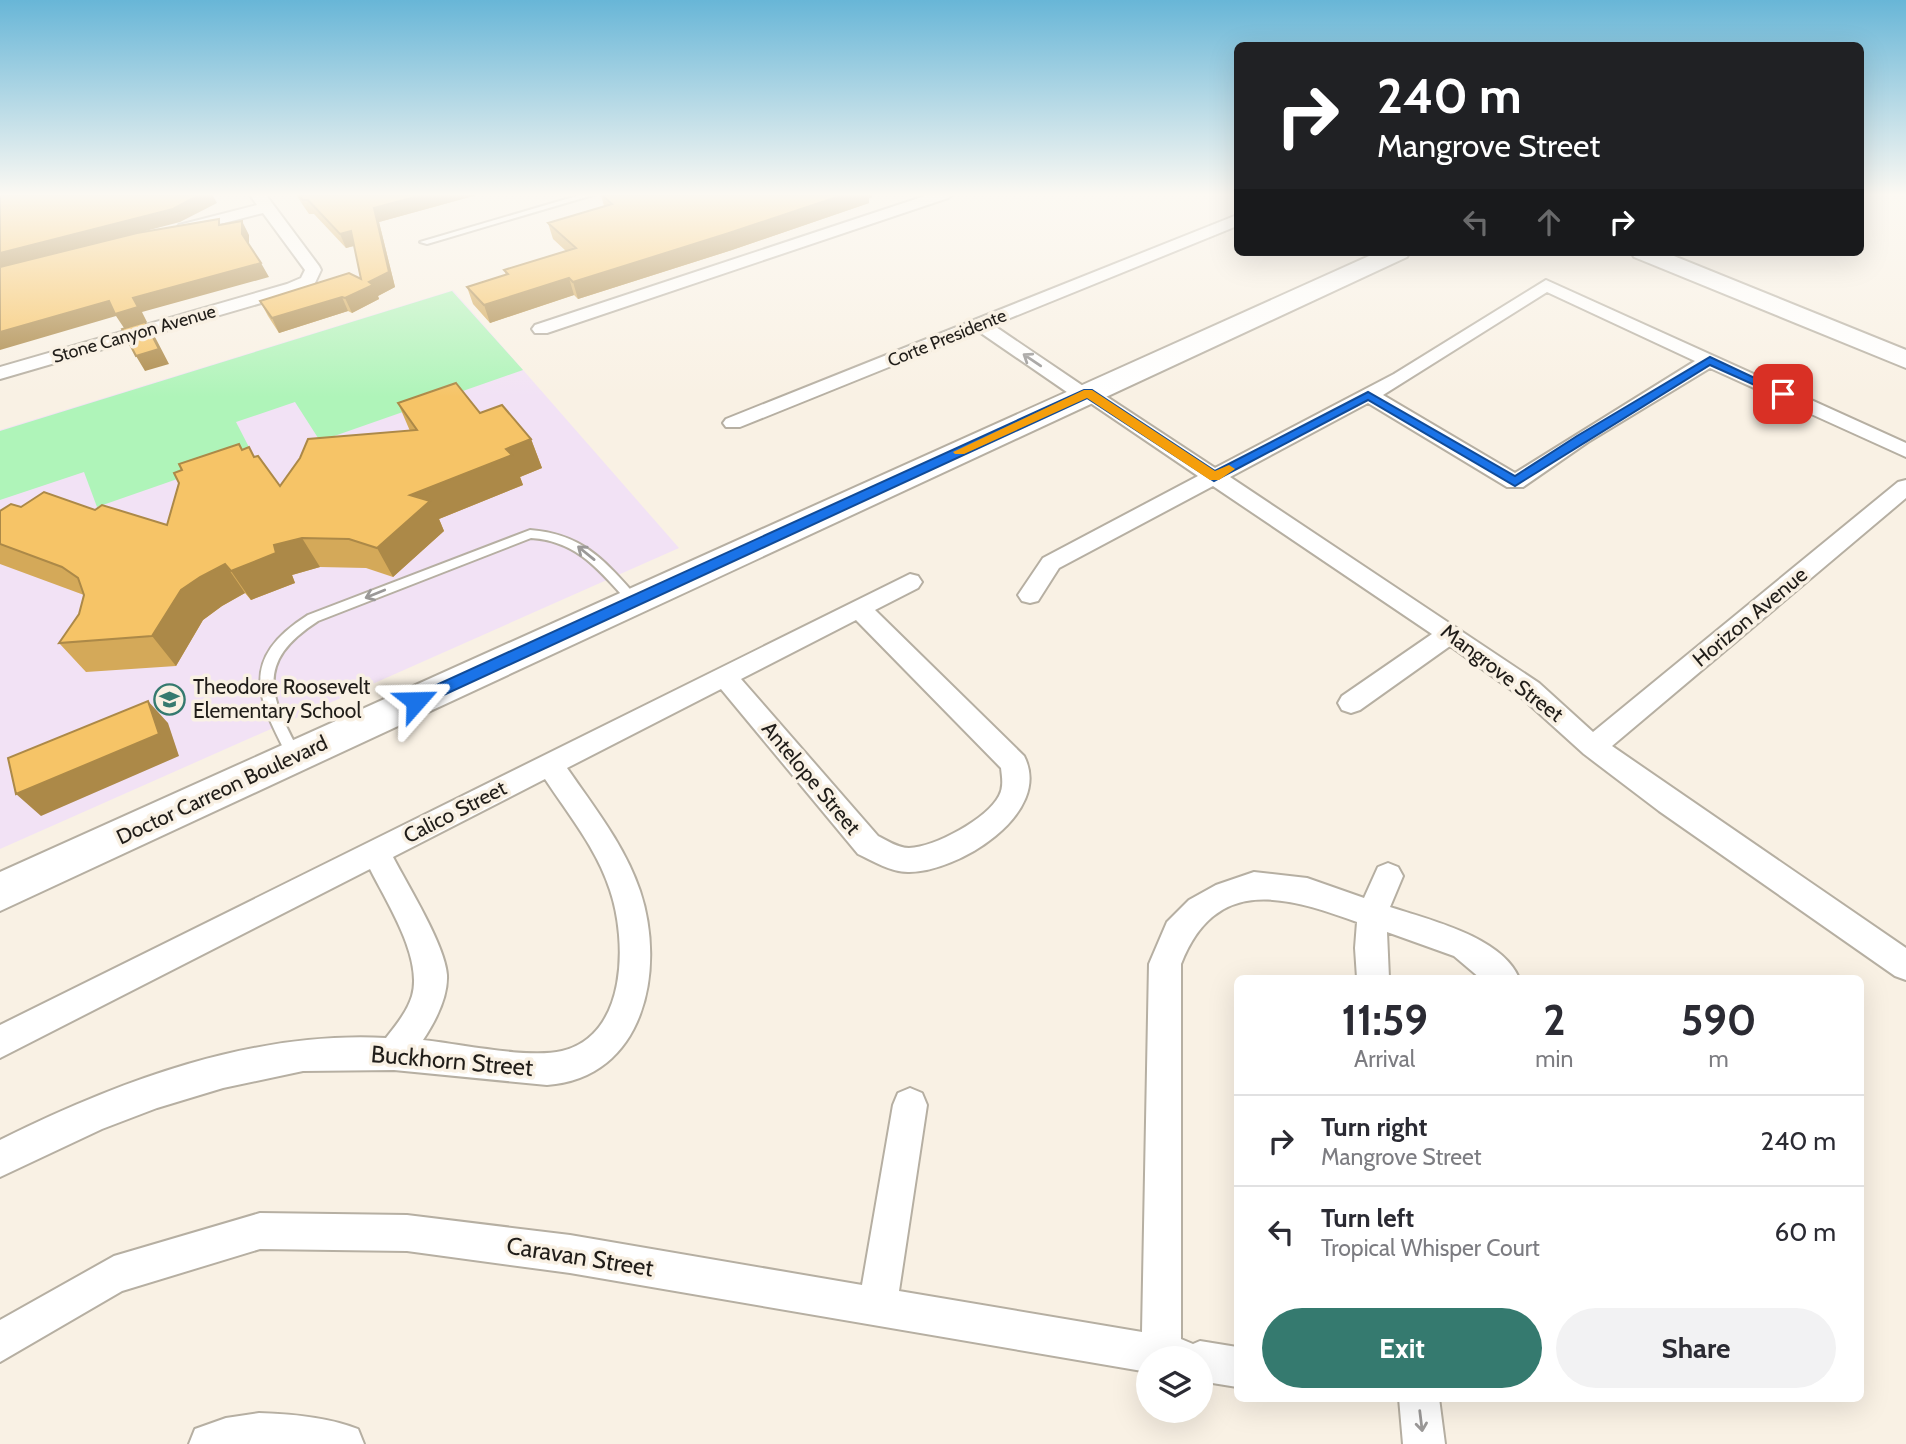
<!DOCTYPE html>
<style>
body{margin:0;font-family:Cabin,sans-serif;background:#f2f2f3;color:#2b2b33;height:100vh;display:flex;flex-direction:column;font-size:26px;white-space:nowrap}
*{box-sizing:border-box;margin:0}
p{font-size:23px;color:#7c7c81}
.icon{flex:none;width:38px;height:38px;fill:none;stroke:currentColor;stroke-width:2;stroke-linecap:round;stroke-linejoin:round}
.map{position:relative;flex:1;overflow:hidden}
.panel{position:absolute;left:1234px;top:975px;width:630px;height:427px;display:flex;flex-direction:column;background:#fff;border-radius:10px;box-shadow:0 7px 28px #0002}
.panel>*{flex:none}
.top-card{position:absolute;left:1234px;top:42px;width:630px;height:214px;border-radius:10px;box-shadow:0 7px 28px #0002;background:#202124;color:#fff;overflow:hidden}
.tools{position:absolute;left:1136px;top:1346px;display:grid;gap:14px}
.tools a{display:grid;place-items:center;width:77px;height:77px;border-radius:50%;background:#fff;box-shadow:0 7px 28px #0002;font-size:35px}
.pin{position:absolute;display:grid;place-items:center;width:60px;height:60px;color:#fff;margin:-30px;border-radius:14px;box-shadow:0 4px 10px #0006}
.me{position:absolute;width:77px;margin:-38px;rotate:65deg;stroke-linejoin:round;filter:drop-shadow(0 0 5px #0008)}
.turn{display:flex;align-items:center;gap:24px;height:147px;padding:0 28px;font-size:32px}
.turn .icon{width:91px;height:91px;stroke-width:2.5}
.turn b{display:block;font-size:49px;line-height:60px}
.lanes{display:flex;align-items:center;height:66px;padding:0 28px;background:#0003;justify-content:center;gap:35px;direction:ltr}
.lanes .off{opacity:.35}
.eta{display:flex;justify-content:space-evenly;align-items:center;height:119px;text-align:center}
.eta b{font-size:42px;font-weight:800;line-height:49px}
.button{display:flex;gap:14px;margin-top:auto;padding:14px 28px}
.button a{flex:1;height:80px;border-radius:42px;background:#357a6f;color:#fff;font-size:28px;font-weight:800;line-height:80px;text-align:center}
.button a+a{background:#f2f2f3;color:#2b2b33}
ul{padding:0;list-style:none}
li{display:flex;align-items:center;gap:21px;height:91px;padding:0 28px;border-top:2px solid #e1e1e2}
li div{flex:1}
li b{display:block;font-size:26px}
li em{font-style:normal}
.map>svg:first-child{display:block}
.education{fill:#f2e2f5}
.green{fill:#aff4b9}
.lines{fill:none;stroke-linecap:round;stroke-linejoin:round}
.lane-casing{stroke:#b6afa2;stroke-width:4}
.street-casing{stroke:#b6afa2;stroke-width:4}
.secondary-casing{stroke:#b6afa2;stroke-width:4}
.lane{fill:#fff;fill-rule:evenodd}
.street{fill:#fff;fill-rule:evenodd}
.secondary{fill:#fff;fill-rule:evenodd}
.wall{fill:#d4a959}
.shaded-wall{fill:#ac8948}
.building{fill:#f6c467;stroke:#ac8948;stroke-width:2}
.oneway{stroke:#9b9998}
.route{fill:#1a73e8;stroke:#114b97;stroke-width:2}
.slow{fill:#f59e0b}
.labels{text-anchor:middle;stroke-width:7;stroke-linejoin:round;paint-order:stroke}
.far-street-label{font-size:18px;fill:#201d19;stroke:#f9f1e4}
.street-label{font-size:21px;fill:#201d19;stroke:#f9f1e4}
.poi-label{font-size:21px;fill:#201d19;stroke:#f9f1e4;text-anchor:start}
.near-street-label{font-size:24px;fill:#201d19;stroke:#f9f1e4}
</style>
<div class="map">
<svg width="1906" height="1444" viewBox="0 0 1906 1444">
<rect width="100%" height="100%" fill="#f9f1e4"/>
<path class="education" d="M453,290L679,548L0,849V430Z"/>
<path class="green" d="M452,291L523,370L320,441L295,402L236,422L252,453L97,507L84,472L0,500V431Z"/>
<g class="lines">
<defs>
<path id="lane" d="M580,195H593L427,244L420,242Z
M530,530C583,534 605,561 638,598L640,601L638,604H630C600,571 578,541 531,538L318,621C251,664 272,700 302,757L300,761H290C258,699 237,660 308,615Z"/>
<path id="street" d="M250,195H266L319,266L321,270L314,285L299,292L0,379V367L287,284L301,278L305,270L263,213L185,233L177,228L179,225L257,205Z
M928,195H951L948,198L547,333H535L532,329L535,325Z
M1237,215V226L993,325L1086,388L1095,389L1215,468L1394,374L1546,280L1906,443V457L1710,368L1588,442L1523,487H1507L1368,403L1230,477L1539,683L1593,732L1898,482L1906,480V498L1612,746L1906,948V980L1895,976L1659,811L1584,754L1521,697L1450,646L1360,710L1351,713L1342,710L1338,703L1342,696L1432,634L1213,486L1059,568L1038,601L1030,603L1022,601L1018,595L1043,558L1198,476L1086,400L1077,399L978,331L740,427H726L723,423L726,419ZM1547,292L1695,361L1515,473L1383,395Z
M910,574L918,576L922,582L918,588L875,610L1024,756C1054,814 956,873 908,872C891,872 873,861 858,854L721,689L567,768C594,807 625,846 640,891C666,969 645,1078 547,1085L394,1070L303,1071L223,1088L157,1108L102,1129L0,1177V1140C119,1081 251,1031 386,1038C396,1025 407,1012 412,996C423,958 387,903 370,869L0,1058V1025ZM856,620L1001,768C1002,777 1004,787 999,796C987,819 935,847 909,848C898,848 888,841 878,836L741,679ZM545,779C568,814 597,849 610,890C627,940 628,1035 562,1051C528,1059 460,1044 423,1040C435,1022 448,997 447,975C445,945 408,886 393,857Z
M1388,863L1398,867L1403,876L1390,907C1430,920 1502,937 1519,978H1480L1454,956L1387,932L1389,978H1357L1355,948L1357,922C1285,896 1216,875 1181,964V1339L1193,1344L1200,1341L1237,1347V1387L1200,1381V1358H1148V1372L570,1273L407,1251L260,1249L122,1291L0,1362V1320L114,1256L260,1213L407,1215L570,1235L862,1285L893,1105L898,1093L910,1088L922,1093L927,1105L899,1291L1142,1332L1149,964L1167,922L1189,900L1216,885L1254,872L1307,878L1364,898L1378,867Z
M1399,1398H1439L1445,1444H1403Z
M259,1413C292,1414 327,1417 358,1429L364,1444H189L195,1429L226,1418Z"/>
<path id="secondary" d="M1378,252H1410L1407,257L0,911V872Z
M1631,252H1664L1906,350V368L1634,257Z"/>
</defs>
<use href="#lane" class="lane-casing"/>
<use href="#street" class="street-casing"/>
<use href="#secondary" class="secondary-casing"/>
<use href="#lane" class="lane"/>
<use href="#street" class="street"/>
<use href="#secondary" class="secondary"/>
</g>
<path class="wall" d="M296,195H477L379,222L395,287L378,296L379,299L352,313L348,311L279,333L268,316L260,301L361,279L354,246L346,248L314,214H309Z
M601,195H872V197L869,198V203L732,250L578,299L574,295L490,323L473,304L467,287L506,275L504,270L566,251L553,239L548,223L604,206Z
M398,403L480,413L531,439L542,468L520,477L523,485L439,519L444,531L393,577L366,568L320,567L292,575L295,583L251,600L245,593L222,606L203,620L176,666L86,672L59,643L79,614L84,595L0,564V511L21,507L95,510L167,525L242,449L255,457L280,486L410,431Z"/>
<path class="shaded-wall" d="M199,195H215L213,196L217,203L180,222L0,269V253Z
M422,195H477L379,222L395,287L378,296L379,299L352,313L345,298L369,282L374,208Z
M843,195H872V197L869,198V203L732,250L578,299L573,282Z
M242,221L249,235V248L242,234Z
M351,231L357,245L346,248L340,234Z
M261,263L269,277L142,312L147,322H146L155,337L169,364L145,371L136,356L124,328L116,316L0,350V332L109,301L133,298Z
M569,278L574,295L490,323L484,305Z
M342,297L348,311L279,333L272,318Z
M531,439L542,468L520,477L523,485L439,519L444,531L393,577L377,548L410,495L506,449Z
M302,538L320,567L292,575L295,583L251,600L231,571L274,545Z
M225,564L245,593L222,606L203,620L176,666L152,636L181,590L200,577Z
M148,701L168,723L179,756L41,816L16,794Z"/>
<path class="building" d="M0,195H199L173,209L0,253Z
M299,195H422L374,208L389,272L369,282L373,285L345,298L342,297L272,318L260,301L349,273L361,279L351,231L340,234L308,200H303Z
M602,195H843L729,233L573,282L569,278L484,305L467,287L508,274L504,270L576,248L548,223L612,204Z
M219,219V225L242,221V234L261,263L133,298L138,307L115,314L109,301L0,332V267L137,233Z
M145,322L159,349L136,356L122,329Z
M456,383L480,413L502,405L531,439L506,449L512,455L410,495L430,501L377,548L349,539L302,538L274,545L276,553L231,571L225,564L200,577L181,590L152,636L59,643L79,614L84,595L78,578L62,567L0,544V511L11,504L21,507L44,492L95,510L102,505L167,525L179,483L174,473L182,470L179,464L239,444L242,450L249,447L254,457L258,456L280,486L300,458L308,439L417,430L398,403Z
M148,701L159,734L16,794L8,758Z"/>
<defs><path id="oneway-shaft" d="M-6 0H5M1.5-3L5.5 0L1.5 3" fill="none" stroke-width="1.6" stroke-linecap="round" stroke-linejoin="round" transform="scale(1.75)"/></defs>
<g class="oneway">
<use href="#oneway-shaft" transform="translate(1032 360) rotate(-146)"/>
<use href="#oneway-shaft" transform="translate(586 553) rotate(-141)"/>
<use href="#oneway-shaft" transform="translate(375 594) rotate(158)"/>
<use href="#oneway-shaft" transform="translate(1421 1421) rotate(83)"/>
</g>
<linearGradient id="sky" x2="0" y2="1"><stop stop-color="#68b6d7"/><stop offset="0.49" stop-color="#fcf9f3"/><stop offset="1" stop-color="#fcf9f3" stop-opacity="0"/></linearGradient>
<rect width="1906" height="397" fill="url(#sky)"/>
<path class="route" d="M1710,357L1789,394L1779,396L1710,365L1515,486L1368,400L1214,481L1087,398L422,705H410L408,701L410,697L1084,390H1092L1215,471L1368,392L1515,476L1577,436Z"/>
<path class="slow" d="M1084,390H1092L1215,471L1229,465L1235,469L1219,480H1210L1087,398L964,454H955L953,452Z"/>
<defs>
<symbol id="school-ring" viewBox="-11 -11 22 22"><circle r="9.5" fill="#f9f1e4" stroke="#357a6f" stroke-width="1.5"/><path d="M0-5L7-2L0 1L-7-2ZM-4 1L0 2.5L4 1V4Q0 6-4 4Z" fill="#357a6f"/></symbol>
</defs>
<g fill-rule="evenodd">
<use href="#school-ring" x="152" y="682" width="35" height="35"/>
</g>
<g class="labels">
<g class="far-street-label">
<text transform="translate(134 334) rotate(-16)" y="6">Stone Canyon Avenue</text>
<text transform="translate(947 338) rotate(-22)" y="6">Corte Presidente</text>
</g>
<g class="street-label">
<text transform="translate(1750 617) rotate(-40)" y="7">Horizon Avenue</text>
<text transform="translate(1502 673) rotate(37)" y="7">Mangrove Street</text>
<text transform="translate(811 778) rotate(50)" y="7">Antelope Street</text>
<text transform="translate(222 790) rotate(-25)" y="7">Doctor Carreon Boulevard</text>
<text transform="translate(455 812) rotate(-27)" y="7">Calico Street</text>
</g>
<g class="poi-label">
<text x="193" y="694">Theodore Roosevelt<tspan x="193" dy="24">Elementary School</tspan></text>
</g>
<g class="near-street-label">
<text transform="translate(452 1061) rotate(5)" y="8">Buckhorn Street</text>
<text transform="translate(580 1257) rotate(9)" y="8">Caravan Street</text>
</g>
</g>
</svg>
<div class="tools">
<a><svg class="icon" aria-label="layers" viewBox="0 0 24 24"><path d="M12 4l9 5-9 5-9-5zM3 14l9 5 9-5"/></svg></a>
</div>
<div class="pin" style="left:1783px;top:394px;background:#d93025"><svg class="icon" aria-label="arrive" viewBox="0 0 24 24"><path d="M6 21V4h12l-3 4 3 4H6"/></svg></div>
<svg class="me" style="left:416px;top:701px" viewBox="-20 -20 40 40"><path d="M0-17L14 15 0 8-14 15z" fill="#1a73e8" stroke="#fff" stroke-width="4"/></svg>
<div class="top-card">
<div class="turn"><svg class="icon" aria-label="right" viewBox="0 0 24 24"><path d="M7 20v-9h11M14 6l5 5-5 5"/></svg><div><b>240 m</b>Mangrove Street</div></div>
<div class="lanes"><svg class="icon off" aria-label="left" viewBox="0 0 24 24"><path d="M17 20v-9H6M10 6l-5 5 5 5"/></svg><svg class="icon off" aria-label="ahead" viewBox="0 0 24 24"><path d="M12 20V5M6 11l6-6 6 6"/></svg><svg class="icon" aria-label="right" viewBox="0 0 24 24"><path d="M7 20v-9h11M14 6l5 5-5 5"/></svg></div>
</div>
<section class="panel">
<div class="eta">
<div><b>11:59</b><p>Arrival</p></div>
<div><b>2</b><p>min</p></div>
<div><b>590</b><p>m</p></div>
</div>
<ul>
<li><svg class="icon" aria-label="right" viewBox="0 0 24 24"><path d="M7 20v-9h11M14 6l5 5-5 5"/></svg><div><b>Turn right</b><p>Mangrove Street</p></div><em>240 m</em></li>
<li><svg class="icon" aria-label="left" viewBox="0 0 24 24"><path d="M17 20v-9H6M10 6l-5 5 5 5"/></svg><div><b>Turn left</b><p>Tropical Whisper Court</p></div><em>60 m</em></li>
</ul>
<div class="button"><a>Exit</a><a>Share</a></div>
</section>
</div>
